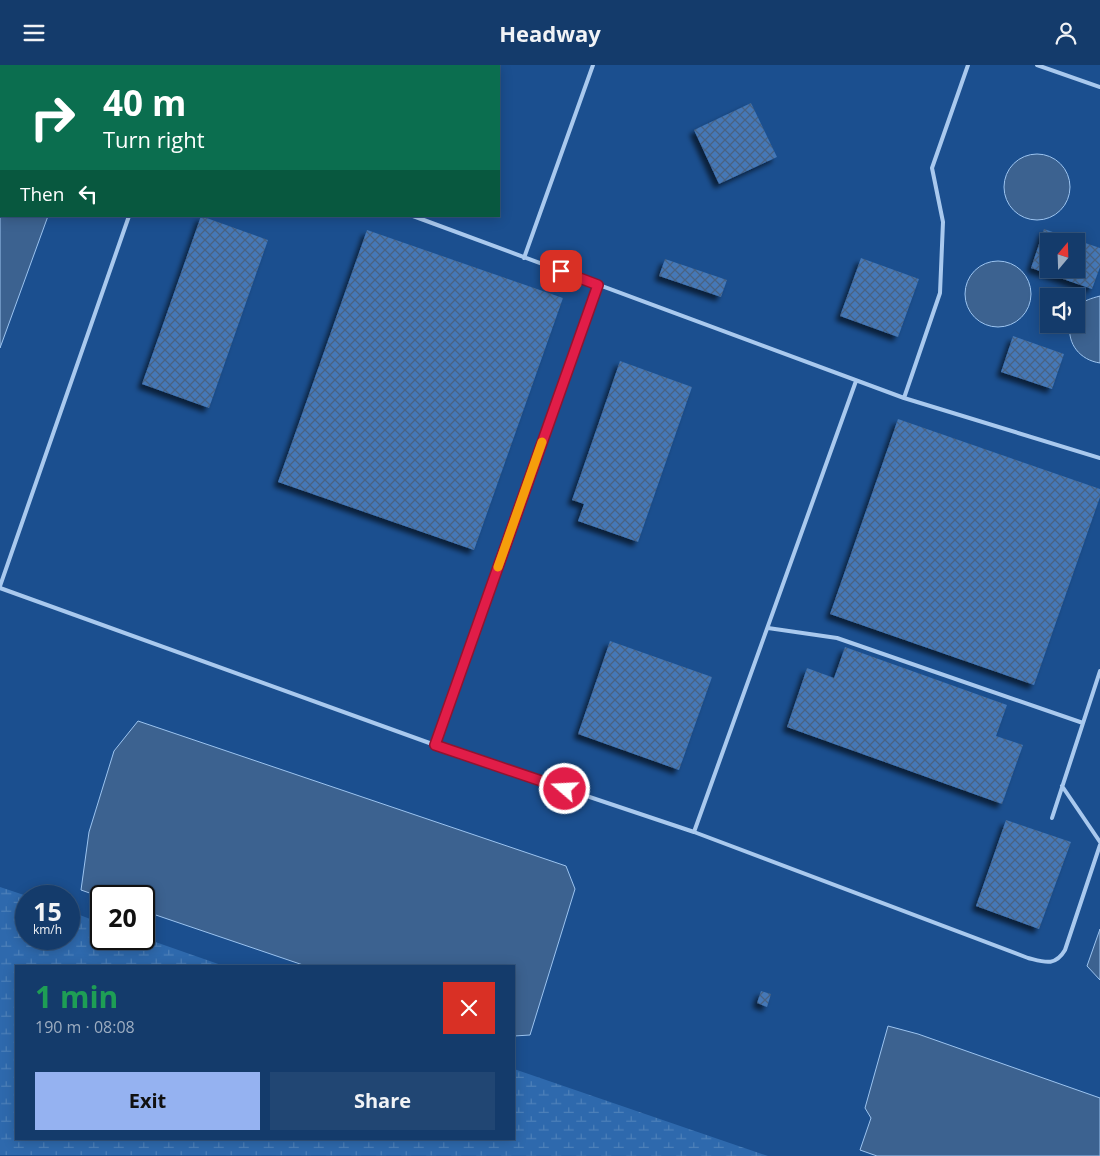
<!DOCTYPE html>
<meta charset="utf-8">
<style>
body{margin:0;font-family:"Open Sans",sans-serif;background:#214673;color:#f1f3f6;height:100vh;display:flex;flex-direction:column;font-size:19px;white-space:nowrap}
*{box-sizing:border-box;margin:0}
p{font-size:16px;color:#9dadc1}
.icon{flex:none;width:28px;height:28px;fill:none;stroke:currentColor;stroke-width:2;stroke-linecap:round;stroke-linejoin:round}
.map{position:relative;flex:1;overflow:hidden}
.panel{position:absolute;left:15px;top:900px;width:500px;height:175px;display:flex;flex-direction:column;background:#143b6b;border-radius:0px;box-shadow:0 2px 12px #0003,0 0 0 1px #33557e}
.panel>*{flex:none}
.guide{position:absolute;left:0px;top:0px;width:500px;height:152px;box-shadow:0 2px 12px #0003,0 0 0 1px #33557e;background:#0b6e4f;color:#fff;overflow:hidden}
.needle{width:32px;rotate:19deg}
.tools{position:absolute;left:1040px;top:168px;display:grid;gap:10px}
.tools a{display:grid;place-items:center;width:45px;height:45px;border-radius:0px;background:#143b6b;box-shadow:0 2px 12px #0003,0 0 0 1px #33557e;font-size:25px}
.speed{position:absolute;left:15px;top:820px;display:flex;gap:10px;font-size:25px;font-weight:700;text-align:center}
.speed>*{display:grid;place-content:center;width:65px;height:65px;border-radius:50%;background:#143b6b;box-shadow:0 2px 12px #0003,0 0 0 1px #33557e;line-height:1}
.speed small{font-size:12px;font-weight:400}
.speed .limit{border:2px solid #111;border-radius:8px;background:#fff;color:#111}
.pin{position:absolute;display:grid;place-items:center;width:42px;height:42px;color:#fff;margin:-21px;border-radius:10px;box-shadow:0 2px 8px #0006}
.me{position:absolute;width:55px;margin:-28px;rotate:289deg;stroke-linejoin:round;filter:drop-shadow(0 0 4px #0008)}
.turn{display:flex;align-items:center;gap:18px;height:105px;padding:0 20px;font-size:22px}
.turn .icon{width:65px;height:65px;stroke-width:2.5}
.turn b{display:block;font-size:35px;line-height:42px}
.then{display:flex;align-items:center;height:48px;padding:0 20px;background:#0003;gap:10px;font-size:19px}
.round{display:grid;place-items:center;flex:none;width:52px;height:52px;border-radius:0px;background:#214673}
.overview{display:flex;align-items:center;justify-content:space-between;height:85px;padding:0 20px}
h1{font-size:30px;font-weight:700;line-height:38px;color:#1e9e55}
.primary-button{display:flex;gap:10px;margin-top:auto;padding:10px 20px}
.primary-button a{flex:1;height:58px;border-radius:0px;background:#95b2f1;color:#111;font-size:20px;font-weight:700;line-height:58px;text-align:center}
.primary-button a+a{background:#214673;color:#f1f3f6}
header{display:flex;justify-content:space-between;align-items:center;height:65px;padding:0 20px;background:#143b6b;font-size:22px;font-weight:700}
.map>svg:first-child{display:block}
.wetland{fill:url(#wetland-marsh)}
.water{fill:#3c6290;stroke:#9cc4f0}
.building{fill:url(#building-cross-hatch);fill-rule:evenodd;filter:url(#shadow)}
.lines{fill:none;stroke-linecap:round;stroke-linejoin:round}
.service{stroke:#a9c9ee;stroke-width:4}
.route-casing{stroke:#92132f;stroke-width:12}
.route{stroke:#e11d48;stroke-width:9}
.slow{stroke:#f59e0b;stroke-width:9}
</style>
<header><svg class="icon" aria-label="menu" viewBox="0 0 24 24"><path d="M4 6h16M4 12h16M4 18h16"/></svg>Headway<svg class="icon" aria-label="person" viewBox="0 0 24 24"><circle cx="12" cy="8" r="4"/><path d="M4 21q1-7 8-7t8 7"/></svg></header>
<div class="map">
<svg width="1100" height="1091" viewBox="0 0 1100 1091">
<defs>
<pattern id="wetland-marsh" width="20" height="14" patternUnits="userSpaceOnUse" patternTransform="scale(1.25)"><rect width="20" height="14" fill="#2e69ad"/><path d="M1 5h8M5 5V1M11 12h8M15 12V8" fill="none" stroke="#4d80b9"/></pattern>
<pattern id="building-cross-hatch" width="8" height="8" patternUnits="userSpaceOnUse" patternTransform="scale(1.25)"><rect width="8" height="8" fill="#4478b7"/><path d="M0 0l8 8M0 8l8-8" fill="none" stroke="#486282"/></pattern>
<filter id="shadow"><feDropShadow dx="-4.5" dy="4.5" stdDeviation="2.5" flood-color="#0009"/></filter>
</defs>
<rect width="100%" height="100%" fill="#1b4f8f"/>
<path class="wetland" d="M0,822L27,831L26,874H69V846L101,858V874L144,873L224,901H16V1074H514V1004L768,1091L0,1090Z"/>
<path class="water" d="M1004 122a33 33 0 1 1 66 0a33 33 0 1 1-66 0Z
M0,92L1,151H48L0,283Z
M965 229a33 33 0 1 1 66 0a33 33 0 1 1-66 0Z
M1100,231V298C1080,295 1067,279 1070,259H1076C1076,239 1081,236 1100,231Z
M138,656L566,801L575,824L530,970L514,971V901H306L144,846V831L101,832L81,825L89,767L114,686Z
M1100,864V915L1087,901Z
M888,961L918,969L1100,1033V1091H877L860,1085L871,1053L865,1043Z"/>
<path class="building" d="M751,38L777,92L719,119L694,65Z
M201,151L268,175L209,343L142,319Z
M1044,164L1100,183V202L1092,224L1031,203ZM1049,176H1076V204H1049Z
M367,165L563,233L474,485L278,417Z
M861,193L919,214L898,272L840,251Z
M665,194L727,215L721,232L659,211Z
M1013,271L1064,289L1052,324L1001,307Z
M620,296L692,322L638,477L578,456L584,439L572,435Z
M898,354L1100,424V432L1034,620L830,549Z
M610,576L712,612L679,705L578,669Z
M845,582L1007,640L996,671L1023,680L1002,739L787,662L807,603L834,613Z
M1006,755L1071,777L1039,864L976,841Z
M761,926L771,929L767,942L757,938Z"/>
<g class="lines">
<path class="service" d="M4,0L7,1
M1037,0L1100,22
M183,1V0
M360,1L361,0
M413,151L904,333L1100,393
M524,193L593,0
M904,333L940,228L943,157L932,103L968,0
M0,521L129,151
M0,523L435,680L694,767L1028,893C1044,897 1055,902 1065,885L1100,780
M768,563L837,573L1083,658
M435,680L598,220
M1062,721L1100,777
M1052,753L1100,606
M694,767L856,316"/>
</g>
<g class="lines">
<defs>
<path id="route" d="M561,206L598,220L435,680L565,724"/>
</defs>
<use href="#route" class="route-casing"/>
<use href="#route" class="route"/>
<path class="slow" d="M498,502L542,377"/>
</g>
</svg>
<div class="tools">
<a><svg class="needle" viewBox="-14 -14 28 28"><path d="M0-13l5 13h-10z" fill="#e53935"/><path d="M0 13l5-13h-10z" fill="#9dadc1"/></svg></a>
<a><svg class="icon" aria-label="sound" viewBox="0 0 24 24"><path d="M4 9h4l5-4v14l-5-4H4zM17 9q2 3 0 6"/></svg></a>
</div>
<div class="speed"><div>15<small>km/h</small></div><div class="limit">20</div></div>
<div class="pin" style="left:561px;top:206px;background:#d93025"><svg class="icon" aria-label="arrive" viewBox="0 0 24 24"><path d="M6 21V4h12l-3 4 3 4H6"/></svg></div>
<svg class="me" style="left:565px;top:724px" viewBox="-20 -20 40 40"><circle r="17" fill="#e11d48" stroke="#fff" stroke-width="3"/><path d="M0-11L8 9 0 5-8 9z" fill="#fff"/></svg>
<div class="guide">
<div class="turn"><svg class="icon" aria-label="right" viewBox="0 0 24 24"><path d="M7 20v-9h11M14 6l5 5-5 5"/></svg><div><b>40 m</b>Turn right</div></div>
<div class="then">Then<svg class="icon" aria-label="left" viewBox="0 0 24 24"><path d="M17 20v-9H6M10 6l-5 5 5 5"/></svg></div>
</div>
<section class="panel">
<div class="overview"><div><h1>1 min</h1><p>190 m · 08:08</p></div><a class="round" style="background:#d93025;color:#fff"><svg class="icon" aria-label="close" viewBox="0 0 24 24"><path d="M6 6l12 12M18 6L6 18"/></svg></a></div>
<div class="primary-button"><a>Exit</a><a>Share</a></div>
</section>
</div>
